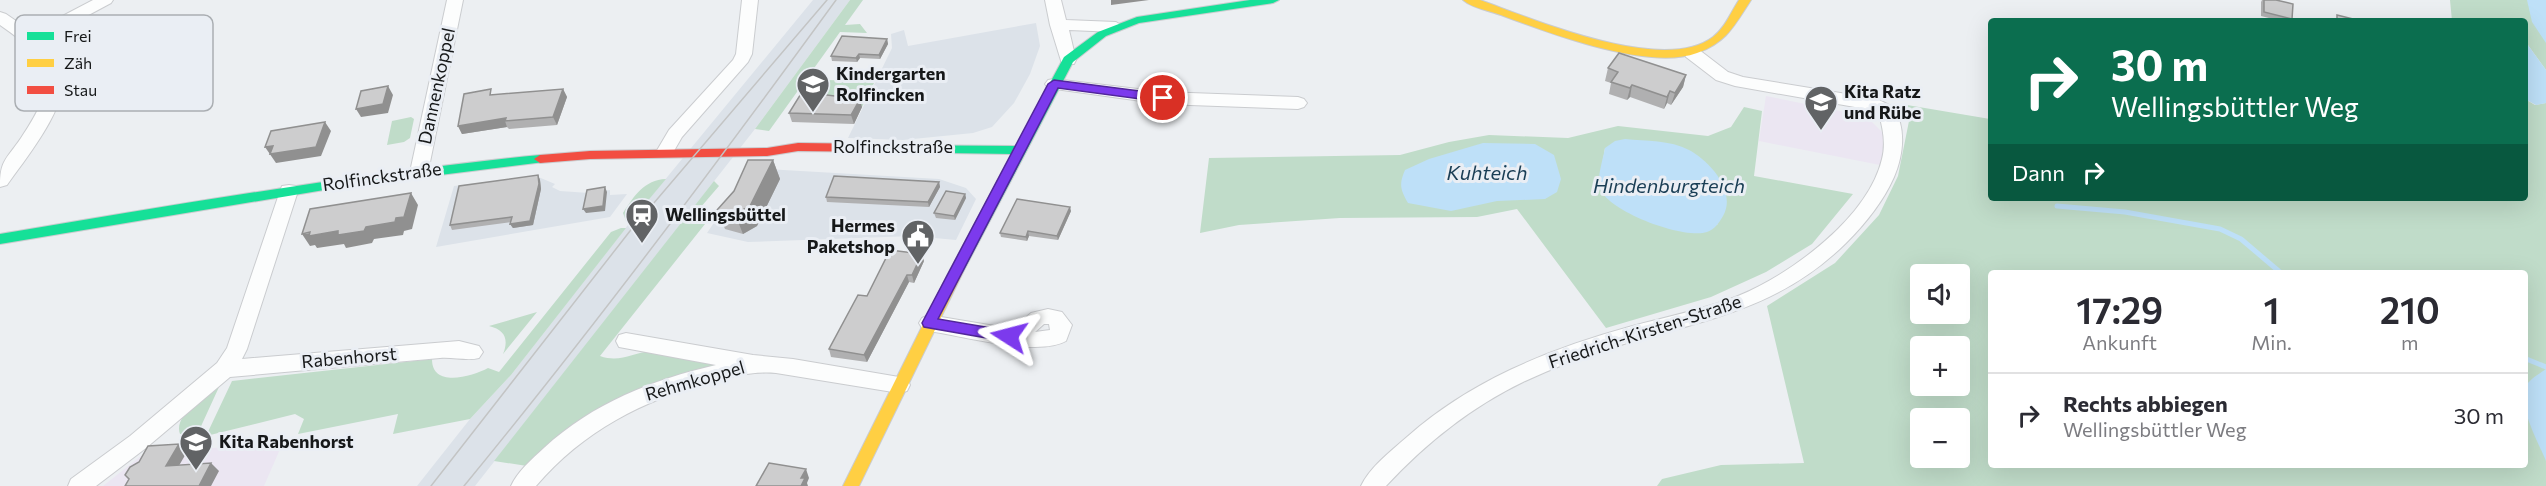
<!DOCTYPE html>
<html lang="de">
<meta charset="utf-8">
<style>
body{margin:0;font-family:Commissioner,sans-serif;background:#f7f7f7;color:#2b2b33;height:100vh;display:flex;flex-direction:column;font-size:22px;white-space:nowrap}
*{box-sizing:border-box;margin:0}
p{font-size:20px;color:#7c7c81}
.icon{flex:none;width:33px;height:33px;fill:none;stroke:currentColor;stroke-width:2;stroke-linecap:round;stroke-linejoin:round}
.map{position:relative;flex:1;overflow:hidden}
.sheet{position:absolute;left:1988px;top:270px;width:540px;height:198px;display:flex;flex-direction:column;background:#fff;border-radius:6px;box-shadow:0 6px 24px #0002}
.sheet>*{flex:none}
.guide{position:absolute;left:1988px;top:18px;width:540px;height:183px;border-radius:6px;box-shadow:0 6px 24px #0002;background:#0b6e4f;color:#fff;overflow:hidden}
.tools{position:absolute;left:1910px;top:264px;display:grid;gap:12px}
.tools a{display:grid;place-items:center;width:60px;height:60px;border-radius:6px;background:#fff;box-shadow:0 6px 24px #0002;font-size:30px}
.pin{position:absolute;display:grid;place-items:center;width:51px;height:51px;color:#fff;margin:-26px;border:3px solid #fff;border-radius:50%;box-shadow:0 2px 6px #0007}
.me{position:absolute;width:66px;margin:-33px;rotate:279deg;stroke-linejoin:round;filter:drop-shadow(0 0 4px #0008)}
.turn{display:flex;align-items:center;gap:21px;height:126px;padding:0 24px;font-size:27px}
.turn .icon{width:78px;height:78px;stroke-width:2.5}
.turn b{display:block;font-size:42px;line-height:51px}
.then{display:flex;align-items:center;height:57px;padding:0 24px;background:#0003;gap:12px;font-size:22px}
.eta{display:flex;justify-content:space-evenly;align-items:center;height:102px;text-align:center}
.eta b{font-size:36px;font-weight:600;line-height:42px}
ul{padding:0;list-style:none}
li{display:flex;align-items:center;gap:18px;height:84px;padding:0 24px;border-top:2px solid #e1e1e2}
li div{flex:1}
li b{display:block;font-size:22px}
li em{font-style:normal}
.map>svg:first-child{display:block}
.built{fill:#dce2e9}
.education{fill:#ebe6f2}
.green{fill:#c0dcc9;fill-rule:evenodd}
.water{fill:#bee0f8}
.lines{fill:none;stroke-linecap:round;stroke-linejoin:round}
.stream{stroke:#bee0f8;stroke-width:5}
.street-casing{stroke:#cacccf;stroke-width:2}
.fast-casing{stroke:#cacccf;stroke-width:2}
.slow-casing{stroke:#cacccf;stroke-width:2}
.jam-casing{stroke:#cacccf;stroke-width:2}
.street{fill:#fcfdfd;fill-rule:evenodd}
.fast{fill:#16e098;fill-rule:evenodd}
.slow{fill:#ffcf43;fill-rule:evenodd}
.jam{fill:#f24e42;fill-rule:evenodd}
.tram{stroke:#c3c4c4;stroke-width:1.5}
.wall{fill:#b0b0b1}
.shaded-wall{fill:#909090}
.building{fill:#cdcdce;stroke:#909090;stroke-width:1.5}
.route{fill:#7c3aed;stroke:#51269a;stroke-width:1.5}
.labels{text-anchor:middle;stroke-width:6;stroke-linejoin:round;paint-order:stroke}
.poi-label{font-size:18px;font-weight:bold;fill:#161819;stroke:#eaeef4;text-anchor:start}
.street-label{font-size:18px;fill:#161819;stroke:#eaeef4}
.water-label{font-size:20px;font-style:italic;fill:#1a3e55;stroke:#eaeef4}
.key{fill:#eaeef4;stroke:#aaaeb2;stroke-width:1.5}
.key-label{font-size:16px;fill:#161819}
</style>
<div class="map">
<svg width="2546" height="486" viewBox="0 0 2546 486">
<rect width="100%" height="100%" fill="#eceff2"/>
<path class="built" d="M813,0H850L755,129L475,486H417L470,419L511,375L631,221Z
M1036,23L1040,46L1030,74L1014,103L992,127L973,133L903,140L848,138L892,48L891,34L904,30L908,46Z
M751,168L939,179L966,188L976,199L956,240L913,236L748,242L707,233Z
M536,176L555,184L552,187L560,191L589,193L610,190V195L627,194L610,217L436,247L454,186Z"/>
<path class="education" d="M1766,96L1855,114L1871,121L1891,141L1885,166L1759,141Z
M284,440L264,486H103L141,456Z"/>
<path class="green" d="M850,0H863L845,25L860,24L867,33L840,32L769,131L755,129Z
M2450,0H2546V70L2525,41L2524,21H2452Z
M879,73L862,107L804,101L818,83L828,80L856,81L867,74Z
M2525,99L2535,105L2546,103V486H1657L1662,479L1721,465L1804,463L1767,306L1835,263L1879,215L1898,176L1909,121L1907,105L1990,119V198H2524ZM1990,273H2524V465H1990ZM1920,274H1959V314H1920ZM1920,346H1959V386H1920ZM1920,418H1959V458H1920Z
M1744,107L1762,111L1754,176L1853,194L1812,244L1766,272L1711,297L1606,328L1517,209L1477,217L1340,218L1239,225L1200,233L1209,158L1400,155L1449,142L1489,135L1568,138L1618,126L1708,136L1731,127ZM1605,148L1718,225L1599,185Z
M411,117L414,119L410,138L404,142L387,145L392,121Z
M666,179L631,221H626L623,213C634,196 644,180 666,179Z
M714,181L719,186L694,215L709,219L600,356C620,363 632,353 651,351C666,349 706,361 723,365L662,382L527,466L494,461Z
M621,228H626L511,375L470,419L393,434L398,414L298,434L304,419L295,414L206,436L232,381L432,359C432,389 473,376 488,368L499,372L611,232Z
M537,312L503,354C509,339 505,330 489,326Z
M219,387L197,435L180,434C173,416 205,395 219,387Z"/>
<path class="water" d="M2527,0H2546V43L2532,22Z
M2525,41L2546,70V103L2536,105L2525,99Z
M1625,139C1646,141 1670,140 1689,150C1710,161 1737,192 1723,216C1719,223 1715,229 1707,232C1684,240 1602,210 1599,185C1598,174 1603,159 1605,148L1615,141Z
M1483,143L1535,144L1554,155L1561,179L1557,192L1545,199L1497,201L1451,211L1408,203C1400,189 1399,184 1405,170L1429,159Z
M2546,369V461C2539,444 2518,406 2525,388C2528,380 2539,374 2546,369Z"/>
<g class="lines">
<path class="stream" d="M2057,206L2125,212L2220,229L2241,239L2281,273
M2524,358L2546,367"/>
<defs>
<path id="street" d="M93,0H113L111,3L42,40C52,50 61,60 63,75C67,109 25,159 7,185L0,187C0,160 6,160 21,138C59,81 55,63 0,25V12L6,14L32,32Z
M447,0H463L428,172L426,176L419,178L412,176L410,172Z
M742,0H758L752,54L748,62L682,137L671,156H659L656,152L669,130L733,60L736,54Z
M1045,0H1061L1066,20L1116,22L1124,27L1116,32L1069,30L1076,60L1074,64H1062L1050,25Z
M1692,48L1698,49L1728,72L1743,77L1877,99L1893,107C1907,128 1903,156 1894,177C1883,202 1865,224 1846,243C1778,310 1704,320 1617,346C1585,356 1553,368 1523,382C1471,407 1425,444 1386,486H1361C1370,467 1391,451 1407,437C1470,381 1549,349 1629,327C1665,317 1703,310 1738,296C1791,274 1868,218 1882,159C1886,144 1883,129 1879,114L1872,110L1735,86L1716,80L1686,57L1684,53L1686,49Z
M1054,79L1163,92L1298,97L1304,99L1307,103L1304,107L1298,109L1163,104L1048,88L1045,84L1048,80Z
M289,185L296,186L298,191L247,349L242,359L459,341L479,346L483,352L479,358C468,361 453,357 440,358L230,377L146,448L96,486H68L71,479L130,436L217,363L227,348L280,191L282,186Z
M1048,309L1062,312L1072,325L1066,341C1038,357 963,336 929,331L922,328L919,323L922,318L929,315L1013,329L1031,313ZM1044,324H1049L1050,330L1035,332Z
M626,333L753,355L793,359L899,377L907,379L910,385L907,391L899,393L776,373C753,371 735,376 712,382C643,400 583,431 536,486H511C518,471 532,459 544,448C593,403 652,380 716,365L619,347L616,341L619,335Z"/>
<path id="fast" d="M1250,0H1279L1273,3L1139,23L1106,36L1073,62L963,272L956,277L951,276L949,272L1012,154L882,152L876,148L878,145L1016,146L1064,57L1098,32L1137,17Z
M540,155L544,156L546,159L544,162L336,188L0,244V234C180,204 359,173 540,155Z"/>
<path id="slow" d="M1463,0H1480C1533,19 1663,75 1713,37C1725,28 1731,12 1739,0H1751C1734,26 1727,42 1697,53C1648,71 1549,33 1501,15C1490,11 1472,8 1463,0Z
M956,267L963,272L859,486H843L949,272Z"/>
<path id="jam" d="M798,143L882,144L888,148L882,152L798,151L767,156L590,159L540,163L534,159L540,155L590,151L767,148Z"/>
</defs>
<use href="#street" class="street-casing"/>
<use href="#fast" class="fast-casing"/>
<use href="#slow" class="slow-casing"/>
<use href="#jam" class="jam-casing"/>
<use href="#street" class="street"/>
<use href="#fast" class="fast"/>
<use href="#slow" class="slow"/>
<use href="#jam" class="jam"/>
<path class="tram" d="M431,486L630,231L827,0
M464,486C594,328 716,165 836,0"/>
</g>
<path class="wall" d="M2262,0H2276L2292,19L2291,21H2281L2261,16V2Z
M887,39L888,44L880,59L860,58L857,62L832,61L831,56Z
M1608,68L1686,75L1683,87L1671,105L1667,103L1664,109L1630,97L1627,100L1609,94L1611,83L1605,81Z
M563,89L567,97L557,125L509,129L507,127L462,134L458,126L494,95Z
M862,107L854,124L792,122L789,113Z
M773,160L780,179L757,226L743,234L725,229L717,210L734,191Z
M538,175L540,180L541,189L533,225L513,228L510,224L511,222L452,230L450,225Z
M939,182L940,187L929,207L827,202L826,197Z
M965,194L966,198L955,220L936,218L934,213Z
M1071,211L1058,240L1029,236L1027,241L1001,237L1000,233Z
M924,261L914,283L909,282L867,362L831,357L829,349L867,296Z"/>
<path class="shaded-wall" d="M1111,0H1149L1111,5Z
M887,39L888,44L880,59L879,55Z
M859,54L860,58L857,62L856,58Z
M1686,75L1683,87L1671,105L1675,93Z
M1632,85L1630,97L1627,100L1630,88Z
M388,86L393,95L388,113L361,117L356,109Z
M563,89L567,97L557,125L553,117Z
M1670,91L1667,103L1664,109L1667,97Z
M860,99L862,107L854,124L851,115Z
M506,118L505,121L507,127L462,134L458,126Z
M325,122L331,131L321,156L276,163L265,147Z
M773,160L780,179L757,226L743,234L735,214Z
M538,175L540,180L541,189L533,225L513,228L510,224Z
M939,182L940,187L929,207L928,202Z
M605,187L607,192L605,211L586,213L583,209Z
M411,193L418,205L412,229L404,231L403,235L374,239L372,243L346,248L344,244L317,248L315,245L310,246L302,234L366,227L396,218Z
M965,194L966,198L955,220L954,216Z
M1070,207L1071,211L1058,240L1057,236Z
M1028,231L1029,236L1027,241L1026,237Z
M922,254L924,261L914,283L912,275Z
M907,275L909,282L867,362L864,355Z
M179,444L187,452L174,474L166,466Z
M211,463L219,471L211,486H199Z
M806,469L809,478L807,483L808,486H801V478Z"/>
<path class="building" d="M2264,0H2276L2293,4L2292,19L2264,12Z
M2337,15L2361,21H2337Z
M842,36L887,39L879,55L859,54L856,58L831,56Z
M1619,53L1686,75L1675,93L1670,91L1667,97L1632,85L1630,88L1611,82L1618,72L1608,68Z
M388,86L383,104L356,109L361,91Z
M491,89L490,95L563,89L553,117L505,121L506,118L458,126L464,94Z
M802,92L860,99L851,115L789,113Z
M325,122L316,147L270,154L273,146L265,147L271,131Z
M748,160H773L750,206L735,214L717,210L734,191Z
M538,175L539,184L530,221L510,224L512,217L450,225L459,186Z
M834,176L939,182L928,202L826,197Z
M605,187L603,206L583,209L587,190Z
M946,191L965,194L954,216L934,213Z
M411,193L404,217L396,218L395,222L366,227L364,231L338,235V231L309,236L310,232L302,234L310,209Z
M1017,199L1070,207L1057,236L1028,231L1026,237L1000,233Z
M890,250L922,254L912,275H907L864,355L829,349L858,295L867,296Z
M179,444L166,466L211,463L199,486H125L129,479L125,475L130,467L139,462L148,446Z
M769,463L806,469L801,478H805L801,486H756Z"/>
<path class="route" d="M1054,80L1163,94L1169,98L1163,102L1058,88L938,319L1009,331L1014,332L1016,336L1014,340L1009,342L924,327L922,323L1048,84Z"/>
<defs>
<symbol id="school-pin" viewBox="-11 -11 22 30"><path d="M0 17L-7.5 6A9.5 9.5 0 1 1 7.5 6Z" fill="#616365" stroke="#eaeef4"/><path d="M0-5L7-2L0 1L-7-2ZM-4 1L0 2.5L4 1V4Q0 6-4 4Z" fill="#fff"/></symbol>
<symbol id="station-pin" viewBox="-11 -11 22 30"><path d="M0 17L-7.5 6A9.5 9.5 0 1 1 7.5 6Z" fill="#616365" stroke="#eaeef4"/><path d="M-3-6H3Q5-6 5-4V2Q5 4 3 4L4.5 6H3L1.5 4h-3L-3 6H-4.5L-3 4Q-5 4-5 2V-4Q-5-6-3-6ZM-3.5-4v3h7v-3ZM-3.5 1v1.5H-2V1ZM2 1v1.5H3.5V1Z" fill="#fff"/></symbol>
<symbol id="civic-pin" viewBox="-11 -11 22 30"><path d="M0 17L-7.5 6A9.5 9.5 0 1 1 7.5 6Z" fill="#616365" stroke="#eaeef4"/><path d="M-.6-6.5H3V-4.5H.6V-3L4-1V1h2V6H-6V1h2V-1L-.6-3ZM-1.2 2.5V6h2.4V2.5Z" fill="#fff"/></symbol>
</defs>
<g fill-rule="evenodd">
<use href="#school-pin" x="794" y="65" width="38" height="52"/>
<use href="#school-pin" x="1802" y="83" width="38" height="52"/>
<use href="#station-pin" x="623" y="196" width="38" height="52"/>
<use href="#civic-pin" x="899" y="217" width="38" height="52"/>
<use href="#school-pin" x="177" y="423" width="38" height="52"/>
</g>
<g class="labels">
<g class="poi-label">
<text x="836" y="80">Kindergarten<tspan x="836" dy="21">Rolfincken</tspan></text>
<text x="1844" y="98">Kita Ratz<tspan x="1844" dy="21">und Rübe</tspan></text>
<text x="665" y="221">Wellingsbüttel</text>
<text x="895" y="232" text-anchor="end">Hermes<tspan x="895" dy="21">Paketshop</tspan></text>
<text x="219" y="448">Kita Rabenhorst</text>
</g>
<g class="street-label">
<text transform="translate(437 86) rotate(-78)" y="6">Dannenkoppel</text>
<text x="893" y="153">Rolfinckstraße</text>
<text transform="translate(382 177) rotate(-8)" y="6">Rolfinckstraße</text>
<text transform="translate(1645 332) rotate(-18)" y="6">Friedrich-Kirsten-Straße</text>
<text transform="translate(349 358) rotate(-5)" y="6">Rabenhorst</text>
<text transform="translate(695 381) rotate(-16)" y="6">Rehmkoppel</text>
</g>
<g class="water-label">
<text x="1487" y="180">Kuhteich</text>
<text x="1669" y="193">Hindenburgteich</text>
</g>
</g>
<rect x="15" y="15" width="198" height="96" rx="9" class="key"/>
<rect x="27" y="32" width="27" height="8" fill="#16e098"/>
<rect x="27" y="59" width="27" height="8" fill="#ffcf43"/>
<rect x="27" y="86" width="27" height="8" fill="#f24e42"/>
<g class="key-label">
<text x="64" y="42">Frei</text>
<text x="64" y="69">Zäh</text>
<text x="64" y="96">Stau</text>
</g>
</svg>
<div class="tools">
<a><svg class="icon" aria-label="sound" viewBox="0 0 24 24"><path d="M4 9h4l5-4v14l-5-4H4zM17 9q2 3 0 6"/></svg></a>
<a>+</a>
<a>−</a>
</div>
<div class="pin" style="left:1163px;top:98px;background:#d93025"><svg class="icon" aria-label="arrive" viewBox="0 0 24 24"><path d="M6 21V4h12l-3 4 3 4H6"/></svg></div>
<svg class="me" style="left:1009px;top:336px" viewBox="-20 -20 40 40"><path d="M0-17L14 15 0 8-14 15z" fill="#7c3aed" stroke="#fff" stroke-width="4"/></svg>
<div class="guide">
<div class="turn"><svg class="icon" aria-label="right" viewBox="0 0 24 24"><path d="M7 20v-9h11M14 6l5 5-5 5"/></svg><div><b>30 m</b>Wellingsbüttler Weg</div></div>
<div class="then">Dann<svg class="icon" aria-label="right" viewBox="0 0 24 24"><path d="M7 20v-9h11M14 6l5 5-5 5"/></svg></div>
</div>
<section class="sheet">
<div class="eta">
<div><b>17:29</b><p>Ankunft</p></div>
<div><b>1</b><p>Min.</p></div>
<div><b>210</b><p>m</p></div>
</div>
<ul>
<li><svg class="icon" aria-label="right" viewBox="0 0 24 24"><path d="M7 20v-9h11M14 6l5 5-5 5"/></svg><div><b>Rechts abbiegen</b><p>Wellingsbüttler Weg</p></div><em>30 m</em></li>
</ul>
</section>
</div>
